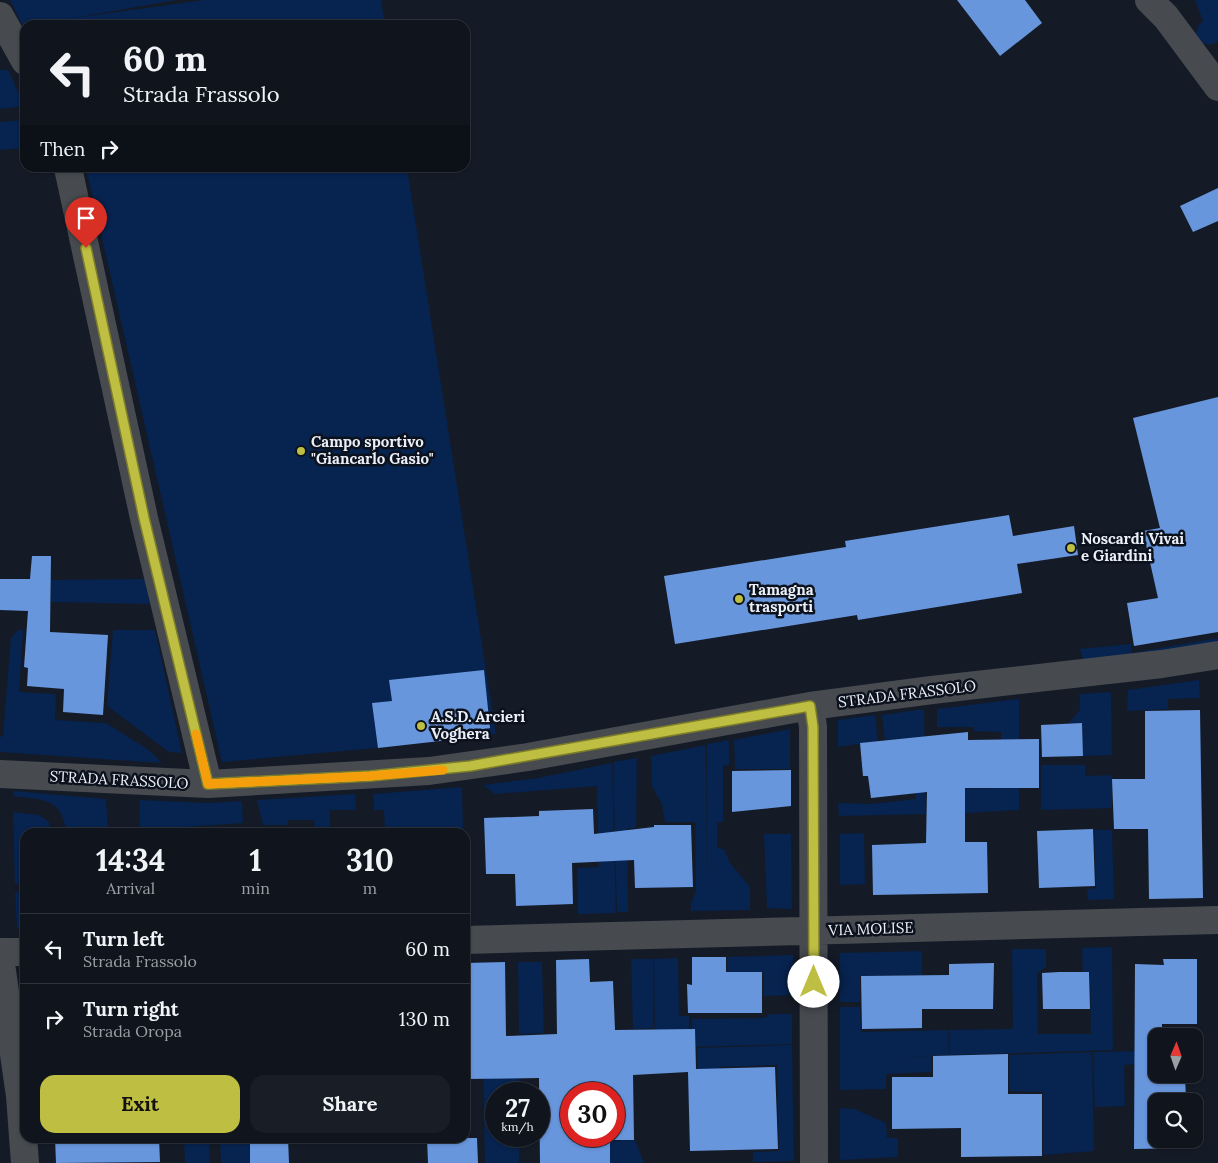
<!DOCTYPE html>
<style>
body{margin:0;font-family:Lora,serif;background:#181d26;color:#f1f3f6;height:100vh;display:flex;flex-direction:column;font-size:19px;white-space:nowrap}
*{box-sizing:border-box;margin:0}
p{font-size:16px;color:#9b9ea4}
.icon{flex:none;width:28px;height:28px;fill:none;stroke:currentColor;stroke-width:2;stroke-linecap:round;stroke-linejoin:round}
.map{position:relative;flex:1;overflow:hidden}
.details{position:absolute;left:20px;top:828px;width:450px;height:315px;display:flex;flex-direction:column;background:#0f141d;border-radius:15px;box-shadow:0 1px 4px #0004,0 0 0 1px #2f333b}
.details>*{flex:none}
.guide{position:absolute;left:20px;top:20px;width:450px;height:152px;border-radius:15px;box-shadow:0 1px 4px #0004,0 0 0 1px #2f333b;background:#0f141d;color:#f1f3f6;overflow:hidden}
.needle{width:32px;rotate:2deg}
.buttons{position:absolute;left:1148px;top:1028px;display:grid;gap:10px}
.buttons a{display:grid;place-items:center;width:55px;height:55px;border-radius:10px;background:#0f141d;box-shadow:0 1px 4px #0004,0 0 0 1px #2f333b;font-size:25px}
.speed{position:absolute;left:485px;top:1082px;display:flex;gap:10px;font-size:25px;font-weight:700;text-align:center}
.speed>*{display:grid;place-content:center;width:65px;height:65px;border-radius:50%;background:#0f141d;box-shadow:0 1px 4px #0004,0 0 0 1px #2f333b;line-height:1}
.speed small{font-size:12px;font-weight:400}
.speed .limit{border:8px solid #d22;background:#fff;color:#111}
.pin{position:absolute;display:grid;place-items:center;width:42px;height:42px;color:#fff;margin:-51px -21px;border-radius:50% 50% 50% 0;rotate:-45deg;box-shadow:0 0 5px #0007}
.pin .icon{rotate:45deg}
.me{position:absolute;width:55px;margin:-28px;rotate:0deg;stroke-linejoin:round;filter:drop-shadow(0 0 4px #0008)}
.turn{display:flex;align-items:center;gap:18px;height:105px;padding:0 20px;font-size:22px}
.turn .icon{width:65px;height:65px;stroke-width:2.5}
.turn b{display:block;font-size:35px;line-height:42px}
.then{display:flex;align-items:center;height:48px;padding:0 20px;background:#0003;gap:10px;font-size:19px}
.eta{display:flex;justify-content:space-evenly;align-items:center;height:85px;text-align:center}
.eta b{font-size:30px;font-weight:700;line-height:35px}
.primary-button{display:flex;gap:10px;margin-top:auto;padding:10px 20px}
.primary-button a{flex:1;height:58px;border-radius:15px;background:#bebe42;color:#111;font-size:20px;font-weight:700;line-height:58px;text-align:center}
.primary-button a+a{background:#181d26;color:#f1f3f6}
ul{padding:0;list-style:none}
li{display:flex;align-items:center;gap:15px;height:70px;padding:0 20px;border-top:1px solid #2f333b}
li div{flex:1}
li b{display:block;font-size:19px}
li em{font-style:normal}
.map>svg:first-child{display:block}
.green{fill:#07234f}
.building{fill:#6896dd;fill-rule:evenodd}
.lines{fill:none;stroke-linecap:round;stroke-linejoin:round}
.minor{stroke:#474b50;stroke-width:28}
.route-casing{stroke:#7c7c2b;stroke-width:12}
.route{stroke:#bebe42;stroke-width:9}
.slow{stroke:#f59e0b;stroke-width:9}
.poi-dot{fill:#bebe42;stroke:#0c121d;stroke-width:2}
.labels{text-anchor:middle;stroke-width:5;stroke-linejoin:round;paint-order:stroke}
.poi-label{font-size:15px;font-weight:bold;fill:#ebf0f8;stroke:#0c121d;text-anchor:start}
.street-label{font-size:15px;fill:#ebf0f8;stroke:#0c121d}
</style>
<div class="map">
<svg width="1218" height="1163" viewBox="0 0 1218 1163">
<rect width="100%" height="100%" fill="#141b27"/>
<path class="green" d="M10,0H177L73,18L204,0H381L385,25H40L39,23L23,26Z
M1195,0H1218V41C1209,48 1201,44 1196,34L1198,26L1203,21Z
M0,70H8L25,106L0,109Z
M25,120V148L0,150V122Z
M86,168H407L496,734L376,748L222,762Z
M145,579L150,604L51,602V580Z
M18,630H23L19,692L56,694L55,720L106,723L149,750L162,763L0,752V737L3,736L11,638Z
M113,630H155L182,753L169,752L107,706Z
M1218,638V645L1083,660L1080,649L1131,644L1132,653Z
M1199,680L1200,698L1168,699V709L1127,711L1128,690Z
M1111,692L1112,755L1083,756L1082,723H1069L1080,710V694Z
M1019,699V810L965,813L942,789L1001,788V732L974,731V727H937V709Z
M924,709L926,814L839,816L838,803L871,804L916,799L910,738L885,740L882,715Z
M875,715L878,741L838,747V720Z
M790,729V769H735L734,740Z
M729,740V765H723V822H717V848L724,849L730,863L750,887V910L691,911V903L696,892L695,822H665L662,804L652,786L651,756L706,745L707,888V744Z
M637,758L636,828H627L628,912H617L613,762Z
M612,763L616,913L578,914L577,868L599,867L597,786L495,794L483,785L538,778Z
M1041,765H1085V776L1112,775V808L1041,810Z
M462,787L463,832H385L384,810H374L373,794Z
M14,791L106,799L108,832H66C62,797 43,800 13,796Z
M355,794L356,810H330V832H315L314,820H288V825H263L257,800Z
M139,800L208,803L242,801L243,823L170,828L169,832H140Z
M13,812L39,815L49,822L50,832H25V883L15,884Z
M1094,830H1112L1114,899L1088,900L1087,889L1096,888Z
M864,833L865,884L840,885V834Z
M764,834H791L792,909L767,908Z
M15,892H25V927L17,928Z
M1112,947L1113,1050L950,1055L949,1030L1011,1029L1013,1027L1012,949H1046V967L1037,973L1038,1034H1091L1090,972H1083L1082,948Z
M922,951V975L860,976V1002H840V953Z
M793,955V995L764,996L763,972H727V957Z
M678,958L679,1016H689V1032L655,1039L654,959Z
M631,959H653L654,1028L633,1029Z
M518,962H542L544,1033L519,1034Z
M840,1007H860L861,1032L948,1030L949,1055L897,1057L931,1056L932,1072L886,1074V1089L840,1090Z
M770,1014H792V1044L692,1047V1019L765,1018Z
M792,1045L794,1161L753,1162V1152L779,1151L777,1065L719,1067V1085L698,1082L697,1048Z
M1140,1051V1064L1124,1065L1125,1106L1095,1107L1093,1052Z
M1092,1052L1094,1151L1043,1155V1092L1009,1091V1055Z
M483,1056H519V1094H496V1136H519V1163H485Z
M840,1108L854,1109L886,1123L887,1138H898V1157L840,1160Z
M184,1138H209L210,1163H185Z
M220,1138H249L250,1163H221Z
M635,1140L644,1163H610V1141Z"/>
<path class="building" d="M957,0H1025L1042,23L1000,56Z
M1218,188V221L1193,232L1180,206Z
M1218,397V632L1134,646L1127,603L1158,598L1143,531L1160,528L1133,418Z
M1009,515L1013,536L1074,526L1078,555L1017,564L1022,593L858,620L857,615L675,644L664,576L846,547L845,541Z
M32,556H51L50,632L108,635L103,715L63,712L64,689L27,686L28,668L24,667L28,611L0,610V579H30Z
M484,670L490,728L467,734V738L378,748L372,703L392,701L389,680Z
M1200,710L1203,898L1149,899L1148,829H1114L1112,779H1145V711Z
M1082,723L1083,756L1042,757L1041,725Z
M968,732V740L1039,739V788H965V842H987L988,893L873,895L872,845L926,843L927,792L871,798L868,776H863L860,743Z
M791,770V806L732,812V771Z
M593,809L594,834L654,827V825H691L693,887L635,888L634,860L572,863L573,904L516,906L515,874H486L484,818L539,816V811Z
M1093,829L1095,886L1039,888L1037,831Z
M692,957H726V972H762V1013H688L687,984L692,985Z
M589,959L590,982L613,981L615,1030L695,1029L696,1069L775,1067L778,1149L690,1151L688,1072L633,1075L634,1140H610V1163H540L539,1078L465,1079V963L505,962L506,1036L557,1034L556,960ZM571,1094H614V1136H571Z
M1163,959H1197V1024H1162V1036H1156V1074H1185L1186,1101H1156V1139H1187L1188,1148L1134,1149L1135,964L1164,965Z
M994,963L993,1009H922V1028L862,1029L861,976L949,975V964Z
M1059,972H1089L1090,1009H1043L1042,973Z
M1008,1054V1094H1042V1156L961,1157V1128L892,1129V1077H933V1056Z
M55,1138H159L160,1162L56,1163Z
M250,1138H288L289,1163H250Z
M427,1138H477L478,1163H428Z"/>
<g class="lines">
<path class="minor" d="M1149,0L1166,17L1218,87
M0,16L25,61
M68,168L144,518L208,784
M810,706L813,727L814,1163
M0,774L208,784L429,771L528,757L810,706L932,690L1162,664L1218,655
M465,940L1218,920
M0,952H25
M0,957L20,1096L25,1163"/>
</g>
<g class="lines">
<defs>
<path id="route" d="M86,248L144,518L208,784L370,776L470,766L810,706L813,727L814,982"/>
</defs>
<use href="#route" class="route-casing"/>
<use href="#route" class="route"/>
<path class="slow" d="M196,734L208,784L370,776L443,770"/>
</g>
<g class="poi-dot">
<circle cx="301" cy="451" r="5"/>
<circle cx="1071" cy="548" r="5"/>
<circle cx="739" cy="599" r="5"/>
<circle cx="421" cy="726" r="5"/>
</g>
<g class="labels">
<g class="poi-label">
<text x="311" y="447">Campo sportivo<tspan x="311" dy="17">"Giancarlo Gasio"</tspan></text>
<text x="1081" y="544">Noscardi Vivai<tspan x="1081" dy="17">e Giardini</tspan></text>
<text x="749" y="595">Tamagna<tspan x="749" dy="17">trasporti</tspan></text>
<text x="431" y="722">A.S.D. Arcieri<tspan x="431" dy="17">Voghera</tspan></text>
</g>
<g class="street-label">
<text transform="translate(907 694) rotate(-7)" y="5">STRADA FRASSOLO</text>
<text transform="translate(119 780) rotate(3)" y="5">STRADA FRASSOLO</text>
<text transform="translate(871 929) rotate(-2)" y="5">VIA MOLISE</text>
</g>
</g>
</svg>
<div class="buttons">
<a><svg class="needle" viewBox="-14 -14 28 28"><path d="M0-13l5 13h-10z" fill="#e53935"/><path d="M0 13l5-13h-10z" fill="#9b9ea4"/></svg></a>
<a><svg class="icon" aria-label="search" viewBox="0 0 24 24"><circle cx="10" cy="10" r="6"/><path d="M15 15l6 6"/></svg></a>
</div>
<div class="speed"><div>27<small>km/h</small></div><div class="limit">30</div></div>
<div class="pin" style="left:86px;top:248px;background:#d93025"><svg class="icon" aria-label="arrive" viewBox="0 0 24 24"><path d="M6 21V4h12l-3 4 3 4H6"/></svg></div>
<svg class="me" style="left:814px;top:982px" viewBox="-20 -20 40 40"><circle r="19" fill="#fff"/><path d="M0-13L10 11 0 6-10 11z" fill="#bebe42"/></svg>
<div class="guide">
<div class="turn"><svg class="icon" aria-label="left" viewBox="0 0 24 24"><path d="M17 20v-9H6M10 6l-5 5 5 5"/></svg><div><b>60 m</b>Strada Frassolo</div></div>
<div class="then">Then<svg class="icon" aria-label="right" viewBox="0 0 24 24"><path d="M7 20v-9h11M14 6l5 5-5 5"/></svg></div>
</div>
<section class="details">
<div class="eta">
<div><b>14:34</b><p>Arrival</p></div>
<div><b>1</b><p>min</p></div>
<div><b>310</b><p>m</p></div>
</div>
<ul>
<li><svg class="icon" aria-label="left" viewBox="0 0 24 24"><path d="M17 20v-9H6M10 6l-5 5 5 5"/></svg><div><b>Turn left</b><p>Strada Frassolo</p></div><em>60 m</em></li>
<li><svg class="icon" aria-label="right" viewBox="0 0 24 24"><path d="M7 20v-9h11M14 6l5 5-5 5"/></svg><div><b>Turn right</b><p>Strada Oropa</p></div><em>130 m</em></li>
</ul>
<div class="primary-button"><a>Exit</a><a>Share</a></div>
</section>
</div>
